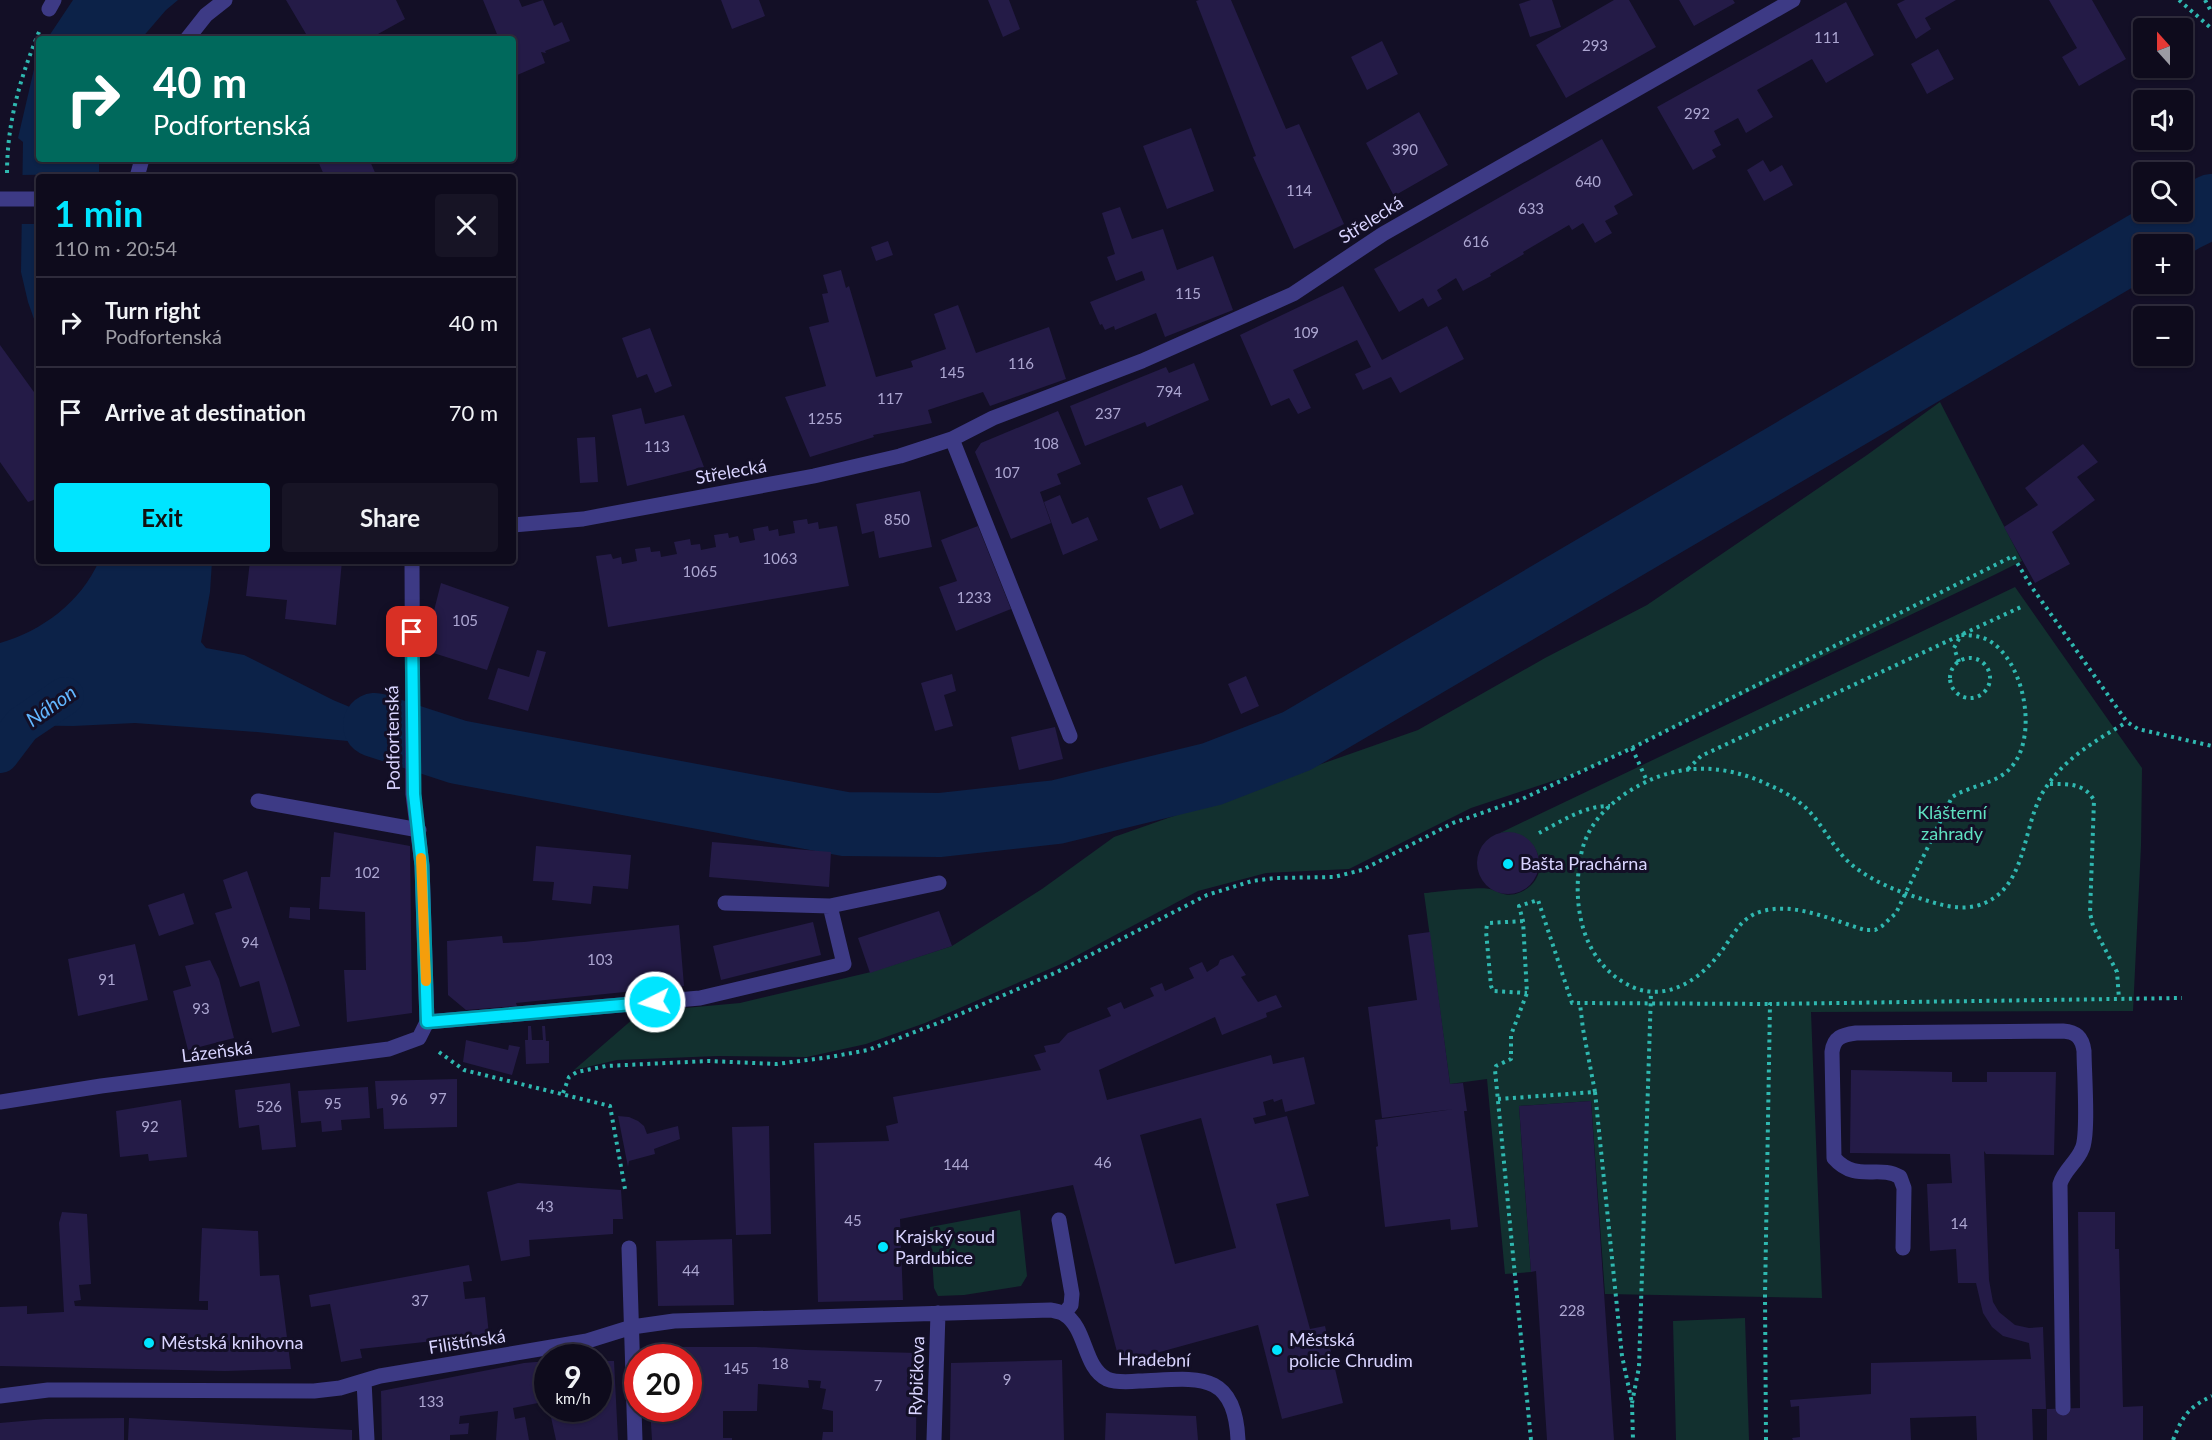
<!DOCTYPE html>
<meta charset="utf-8">
<style>
body{margin:0;font-family:Lato,sans-serif;background:#171425;color:#f1f3f6;height:100vh;display:flex;flex-direction:column;font-size:22px;white-space:nowrap}
*{box-sizing:border-box;margin:0}
p{font-size:20px;color:#9b9ba3}
.icon{flex:none;width:33px;height:33px;fill:none;stroke:currentColor;stroke-width:2;stroke-linecap:round;stroke-linejoin:round}
.map{position:relative;flex:1;overflow:hidden}
.drawer{position:absolute;left:36px;top:174px;width:480px;height:390px;display:flex;flex-direction:column;background:#0e0b1c;border-radius:6px;box-shadow:0 2px 4px #0004,0 0 0 2px #2e2b3b}
.drawer>*{flex:none}
.banner{position:absolute;left:36px;top:36px;width:480px;height:126px;border-radius:6px;box-shadow:0 2px 4px #0004,0 0 0 2px #2e2b3b;background:#00695c;color:#fff;overflow:hidden}
.needle{width:39px;rotate:339deg}
.buttons{position:absolute;left:2133px;top:18px;display:grid;gap:12px}
.buttons a{display:grid;place-items:center;width:60px;height:60px;border-radius:6px;background:#0e0b1c;box-shadow:0 2px 4px #0004,0 0 0 2px #2e2b3b;font-size:30px}
.speed{position:absolute;left:534px;top:1344px;display:flex;gap:12px;font-size:30px;font-weight:700;text-align:center}
.speed>*{display:grid;place-content:center;width:78px;height:78px;border-radius:50%;background:#0e0b1c;box-shadow:0 2px 4px #0004,0 0 0 2px #2e2b3b;line-height:1}
.speed small{font-size:15px;font-weight:400}
.speed .limit{border:9px solid #d22;background:#fff;color:#111}
.pin{position:absolute;display:grid;place-items:center;width:51px;height:51px;color:#fff;margin:-26px;border-radius:12px;box-shadow:0 3px 9px #0006}
.me{position:absolute;width:66px;margin:-33px;rotate:265deg;stroke-linejoin:round;filter:drop-shadow(0 0 4px #0008)}
.turn{display:flex;align-items:center;gap:21px;height:126px;padding:0 18px;font-size:27px}
.turn .icon{width:78px;height:78px;stroke-width:2.5}
.turn b{display:block;font-size:42px;line-height:51px}
.round{display:grid;place-items:center;flex:none;width:63px;height:63px;border-radius:6px;background:#171425}
.summary{display:flex;align-items:center;justify-content:space-between;height:102px;padding:0 18px}
h1{font-size:36px;font-weight:700;line-height:45px;color:#00e5ff}
.cta{display:flex;gap:12px;margin-top:auto;padding:12px 18px}
.cta a{flex:1;height:69px;border-radius:6px;background:#00e5ff;color:#111;font-size:24px;font-weight:700;line-height:69px;text-align:center}
.cta a+a{background:#171425;color:#f1f3f6}
ul{padding:0;list-style:none}
li{display:flex;align-items:center;gap:18px;height:90px;padding:0 18px;border-top:2px solid #2e2b3b}
li div{flex:1}
li b{display:block;font-size:22px}
li em{font-style:normal}
.map>svg:first-child{display:block}
.green{fill:#12302f}
.water{fill:#0c2248}
.pier{fill:#130f26}
.lines{fill:none;stroke-linecap:round;stroke-linejoin:round}
.canal{stroke:#0c2248;stroke-width:38}
.river{stroke:#0c2248;stroke-width:64}
.building{fill:#241b47;fill-rule:evenodd}
.path{stroke:#2fb8b0;stroke-width:4;stroke-dasharray:3 4.5;stroke-linecap:butt}
.service{stroke:#3d3a85;stroke-width:15}
.minor{stroke:#3d3a85;stroke-width:15}
.route-casing{stroke:#0095a6;stroke-width:15}
.route{stroke:#00e5ff;stroke-width:10}
.slow{stroke:#f59e0b;stroke-width:10}
.poi-dot{fill:#00e5ff;stroke:#130f26;stroke-width:2}
.labels{text-anchor:middle;stroke-width:6;stroke-linejoin:round;paint-order:stroke}
.number-label{font-size:15px;fill:#aca6d1}
.street-label{font-size:18px;fill:#d9d4ff;stroke:#130f26}
.park-label{font-size:18px;fill:#5fe0c0;stroke:#130f26}
.poi-label{font-size:18px;fill:#d9d4ff;stroke:#130f26;text-anchor:start}
.water-label{font-size:20px;font-style:italic;fill:#62b6ff;stroke:#130f26}
</style>
<div class="map">
<svg width="2212" height="1440" viewBox="0 0 2212 1440">
<rect width="100%" height="100%" fill="#130f26"/>
<path class="green" d="M1940,402L2022,561L1994,575L1583,771L1471,808L1349,869L1266,873L1198,891L1061,964L925,1023L866,1044L807,1057L718,1056L617,1060L574,1070L641,1012L740,1003L871,972L952,946L1042,889L1114,837L1418,730L1545,658L1647,605L1867,455Z
M2015,587L2142,768L2141,846L2133,1011L1811,1012L1822,1298L1605,1294L1591,1101L1519,1106L1531,1272L1505,1274L1487,1079L1450,1084L1424,893C1437,892 1480,886 1490,889C1502,893 1507,898 1521,892C1556,876 1538,828 1500,833Z
M1020,1210L1027,1276L1021,1286L964,1295L938,1296L934,1288L930,1227Z
M1745,1318L1749,1440H1676L1673,1321Z"/>
<path class="water" d="M73,0H178L166,10L141,39H47Z
M39,57V159H99V177H39V333L28,302L21,272L23,142L18,138L35,65Z
M99,561H212L210,592L201,642L206,648L244,655L333,700L458,752L257,732L135,723L73,726L0,725V643C42,631 81,602 99,561Z"/>
<path class="pier" d="M102,174V177H39V224H19V175Z"/>
<g class="lines">
<path class="canal" d="M0,754L22,725L65,696"/>
<path class="river" d="M375,725L458,752L845,824L940,825L1057,812L1212,774L1297,741L2184,220L2212,206"/>
</g>
<path class="building" d="M286,0H396L405,19L369,39H309Z
M483,0H519L522,7L543,0L554,26L562,22L570,41L545,51L546,53L541,52L545,63L515,76L513,39H499Z
M721,0H759L765,16L732,29Z
M988,0H1009L1020,29L1003,37Z
M1199,0H1231L1286,129L1299,124L1344,224L1294,249L1253,157L1256,156L1196,1Z
M1531,0H1552L1561,27L1530,37L1519,4Z
M1614,0H1629L1656,47L1566,98L1536,45Z
M1679,0H1733L1735,3L1694,26Z
M1905,0H1956L1925,18L1931,29L1916,39L1897,4Z
M2049,0H2092L2126,59L2079,86L2062,57L2077,48Z
M1846,2L1874,55L1826,83L1812,59L1757,90L1773,117L1746,133L1738,118L1714,131L1721,145L1712,150L1716,157L1693,170L1657,107Z
M1382,41L1398,74L1367,90L1351,57Z
M1938,49L1954,79L1927,94L1911,64Z
M1419,112L1448,165L1394,196L1366,143Z
M1191,128L1214,191L1167,209L1143,146Z
M1602,139L1633,195L1614,206L1618,214L1605,221L1612,233L1595,243L1583,223L1572,230L1569,225L1523,252L1524,254L1490,274L1491,276L1463,291L1456,278L1437,290L1442,299L1428,307L1423,298L1399,312L1374,269Z
M317,159H369L377,177H325Z
M1763,160L1770,172L1782,165L1793,185L1764,201L1747,170Z
M1120,207L1132,239L1163,229L1177,270L1213,256L1233,310L1165,337L1156,313L1115,330L1114,326L1105,330L1102,324L1100,325L1090,302L1145,280L1142,271L1116,281L1107,257L1115,254L1102,213Z
M888,241L893,255L876,261L871,247Z
M841,270L846,288L849,286L876,377L913,367L911,361L946,349L934,314L958,305L976,353L1049,327L1066,379L990,406L983,392L928,410L932,423L873,435L874,437L810,457L785,397L826,386L809,327L829,322L822,294L828,293L823,275Z
M1343,286L1382,360L1447,326L1464,359L1400,393L1391,377L1363,390L1355,374L1371,367L1357,340L1293,370L1311,408L1298,414L1289,398L1271,406L1240,335Z
M650,328L672,386L655,393L647,374L637,378L622,338Z
M0,345L39,399V498L28,502L0,462Z
M1194,363L1209,400L1147,427L1145,422L1085,446L1070,406L1166,367L1169,373Z
M641,408L645,424L684,415L704,467L627,486L612,415Z
M1058,411L1081,464L1057,474L1061,484L1040,492L1051,523L1011,539L975,452L981,443Z
M595,437L598,482L580,483L577,438Z
M2083,444L2098,462L2077,477L2095,500L2052,532L2070,564L2035,583L2004,527L2038,505L2025,488Z
M1182,485L1194,514L1160,529L1147,498Z
M920,491L932,547L879,558L874,531L862,534L856,504Z
M1060,495L1072,524L1088,517L1098,540L1063,555L1044,502Z
M807,519L808,524L818,522L819,529L837,526L849,586L608,627L596,556L611,554L613,559L621,557L622,564L637,561L635,549L650,547L651,552L660,551L661,557L677,554L674,542L690,539L691,545L700,544L701,550L716,547L714,535L728,533L729,538L738,536L740,543L755,540L753,529L768,526L769,531L778,529L779,536L795,533L793,521Z
M978,526L1011,609L956,631L939,587L957,581L941,540Z
M250,561H342L336,625L285,619L287,600L246,596Z
M441,583L509,607L487,670L424,650Z
M537,650L546,652L528,711L488,699L498,668L529,677Z
M952,674L956,691L944,695L953,726L935,731L921,683Z
M1246,676L1259,706L1241,714L1228,684Z
M1055,727L1063,759L1019,770L1011,737Z
M1477 863a31 31 0 1 1 62 0a31 31 0 1 1-62 0Z
M334,832L410,846L412,1013L347,1022L344,970H366L365,912L319,909L321,877H330Z
M712,842L831,852L829,887L709,877Z
M536,846L631,855L628,889L593,886L591,904L552,900L554,882L533,881Z
M247,871L287,985L300,1026L272,1033L259,981L240,987L215,913L232,908L223,880Z
M184,893L194,924L159,936L148,905Z
M290,907L310,908V920L289,918Z
M939,911L952,946L870,973L858,938Z
M813,922L821,955L721,980L713,946Z
M679,925L684,986L516,1003L517,1006L466,1010L448,995L447,941L502,936L503,943L524,942Z
M1430,932L1450,1084L1463,1083L1467,1111H1464L1478,1227L1451,1230L1450,1219L1385,1227L1376,1147L1378,1146L1375,1120L1454,1109L1382,1118L1380,1101L1368,1007L1417,1000L1408,935Z
M135,944L148,1000L78,1016L68,959Z
M1233,955L1246,975L1241,977L1258,1002L1276,995L1282,1007L1266,1013L1267,1017L1222,1035L1215,1017L1099,1070L1107,1100L1271,1055L1273,1064L1304,1057L1315,1104L1285,1112L1282,1099L1274,1102L1273,1099L1263,1102L1266,1115L1253,1118L1255,1124L1287,1116L1309,1196L1276,1204L1310,1329L1325,1326L1343,1403L1282,1419L1258,1325L1120,1363L1073,1185L900,1219L903,1300L818,1302L814,1143L889,1141L886,1126L898,1123L893,1097L1041,1070L1034,1055L1046,1052L1044,1046L1059,1043L1068,1033L1111,1016L1107,1008L1121,1002L1124,1009L1154,996L1150,988L1162,983L1165,991L1194,978L1189,968L1202,962L1207,972L1218,965L1220,960ZM1201,1118L1236,1248L1175,1264L1140,1135Z
M210,960L219,979L234,1038L188,1050L173,991L191,986L185,966Z
M528,1026H531L532,1040H543L542,1026H545L546,1041H549V1063L526,1064L525,1040H528Z
M466,1040L508,1050L509,1045L520,1047L512,1075L463,1062Z
M1851,1070L1952,1072V1082H1987V1072H2056L2054,1155L1986,1154L1984,1151L1989,1280L1993,1302L1999,1312L2015,1325L2029,1328L2043,1327L2046,1409H2032L2033,1440H1977L1976,1416L1910,1418L1911,1440H1793L1792,1438L1800,1437L1799,1406L1791,1407L1790,1400L1871,1394V1363L2031,1359L2029,1343L2003,1336L1992,1327L1983,1313L1976,1283H1958L1956,1249L1930,1251L1927,1184L1952,1183L1950,1154L1850,1153Z
M457,1079V1127L384,1129L383,1108L377,1109L375,1081Z
M290,1083L296,1147L262,1150L259,1125L239,1128L235,1090Z
M368,1087L370,1118L341,1120L342,1130L322,1132L321,1121L301,1123L298,1091Z
M181,1100L187,1157L149,1161L148,1154L120,1157L116,1111Z
M1591,1101L1614,1440H1547L1536,1271L1531,1272L1519,1106Z
M618,1116L629,1117L638,1121L644,1126L647,1134L678,1126L680,1139L654,1149L655,1154L629,1161L628,1167Z
M769,1126L771,1234L736,1235L732,1127Z
M518,1183L621,1190L623,1219H613V1234L529,1240L530,1256L501,1261L487,1192Z
M62,1212L87,1214L91,1284L79,1285L81,1300L74,1301L75,1306L208,1310V1301H199L202,1228L258,1231L260,1276L279,1275L291,1369L225,1371L0,1366V1307L27,1306V1314L64,1312L59,1223Z
M2078,1212H2115V1249H2119L2123,1407L2143,1406V1440H2047V1409L2080,1408Z
M732,1239L734,1305L658,1306L656,1241Z
M469,1265L472,1281L463,1282L465,1299L485,1297L489,1335L360,1349L362,1358L341,1362L330,1304L311,1307L309,1295Z
M648,1347H756L806,1350L917,1353L916,1440H822L823,1432H833V1411L822,1409L826,1389L820,1388L821,1381L808,1380L809,1388L758,1384L757,1411H723V1438H732V1440H652L650,1408H688V1358H648Z
M1062,1360L1064,1440H950L951,1363Z
M548,1361V1401L513,1408L515,1419L525,1417L529,1440H496L498,1411L460,1416L459,1424L469,1423L468,1434L450,1435V1440H382L381,1391L524,1363Z
M598,1361H614L618,1440H556L549,1408H598Z
M1106,1413L1196,1416L1198,1440H1105Z
M124,1418V1440H0V1423L45,1419Z
M129,1418L352,1430V1440H128Z"/>
<g class="lines">
<path class="path" d="M2179,0L2212,29
M2205,0L2212,13
M7,173C7,123 20,78 39,32
M1950 678a20 20 0 1 1 40 0a20 20 0 1 1-40 0Z
M1959,662L1954,648L1961,635C1970,635 1980,636 1988,640C2024,660 2038,733 2013,765C1999,784 1971,785 1952,797L1896,913L1882,926L1875,930H1865C1834,921 1796,902 1763,911C1738,917 1732,940 1716,958C1696,982 1666,1000 1635,988C1582,966 1571,905 1581,855C1587,823 1611,801 1638,786C1681,762 1727,764 1771,786C1783,791 1795,798 1805,807C1823,824 1833,849 1852,865C1873,882 1899,892 1925,900C1941,905 1958,910 1976,906C2028,892 2021,829 2043,792C2063,759 2095,741 2127,722
M1632,748L1647,781
M1688,769L1701,756L2023,606
M2050,784C2068,784 2084,783 2094,800L2090,913L2093,926L2117,972L2119,999
M1539,833C1560,822 1586,805 1610,806
M1523,921L1490,923L1487,925L1486,931L1491,986L1493,991L1527,993
M439,1052L464,1070L610,1106L625,1189
M1595,1092L1622,1356L1632,1403L1633,1440
M563,1093L569,1077L577,1072L606,1066L708,1061L777,1064L830,1057L868,1050L951,1018L1057,972L1207,895L1252,881L1275,878L1334,877L1362,870L1453,823L1522,799L1632,748L2013,556L2031,586L2127,722L2138,729L2212,746
M1498,1099L1595,1092L1583,1029L1580,1004
M1632,1403L1639,1367L1651,992
M1531,1440L1495,1070L1496,1066L1511,1059V1035L1527,993L1523,921L1519,906L1538,900L1572,1003L1770,1004
M1766,1440L1765,1296L1770,1004L2182,998
M2173,1440C2183,1416 2187,1408 2212,1396"/>
<path class="service" d="M49,9L54,0
M258,801L419,830
M830,906L939,883
M427,1022L700,998L844,964L830,906L725,903
M1903,1248L1904,1188L1900,1177C1879,1164 1856,1183 1834,1158L1832,1052C1834,1037 1842,1035 1856,1033L2063,1031C2076,1032 2082,1037 2084,1051C2084,1071 2089,1135 2082,1149C2077,1162 2064,1170 2060,1184L2063,1408"/>
<path class="minor" d="M187,39L206,15L225,0
M137,177L142,159
M0,199H39
M952,439L1070,736
M513,525L583,519L814,476L900,456L952,439L993,418L1142,361L1293,294L1383,234L1793,0
M0,1102L101,1086L389,1049L419,1038L427,1022L422,865L413,794L412,561
M1059,1220L1072,1294L1071,1305L1064,1314
M629,1248L635,1440
M364,1381L367,1440
M0,1396L48,1390H83L314,1391L340,1388L380,1376L587,1341L632,1327L674,1321L1051,1310C1055,1311 1061,1312 1064,1314C1087,1328 1083,1367 1107,1379C1117,1383 1129,1382 1139,1381C1195,1379 1235,1368 1238,1440
M934,1440L938,1313"/>
</g>
<g class="lines">
<defs>
<path id="route" d="M412,632L414,794L422,866L427,1022L655,1002"/>
</defs>
<use href="#route" class="route-casing"/>
<use href="#route" class="route"/>
<path class="slow" d="M421,858L426,981"/>
</g>
<g class="poi-dot">
<circle cx="1508" cy="864" r="6"/>
<circle cx="883" cy="1247" r="6"/>
<circle cx="149" cy="1343" r="6"/>
<circle cx="1277" cy="1350" r="6"/>
</g>
<g class="labels">
<g class="number-label">
<text x="1827" y="43">111</text>
<text x="1595" y="51">293</text>
<text x="1697" y="119">292</text>
<text x="1405" y="155">390</text>
<text x="1588" y="187">640</text>
<text x="1299" y="196">114</text>
<text x="1531" y="214">633</text>
<text x="1476" y="247">616</text>
<text x="1188" y="299">115</text>
<text x="1306" y="338">109</text>
<text x="1021" y="369">116</text>
<text x="952" y="378">145</text>
<text x="1169" y="397">794</text>
<text x="890" y="404">117</text>
<text x="1108" y="419">237</text>
<text x="825" y="424">1255</text>
<text x="1046" y="449">108</text>
<text x="657" y="452">113</text>
<text x="1007" y="478">107</text>
<text x="897" y="525">850</text>
<text x="780" y="564">1063</text>
<text x="700" y="577">1065</text>
<text x="974" y="603">1233</text>
<text x="465" y="626">105</text>
<text x="367" y="878">102</text>
<text x="250" y="948">94</text>
<text x="600" y="965">103</text>
<text x="107" y="985">91</text>
<text x="201" y="1014">93</text>
<text x="438" y="1104">97</text>
<text x="399" y="1105">96</text>
<text x="333" y="1109">95</text>
<text x="269" y="1112">526</text>
<text x="150" y="1132">92</text>
<text x="1103" y="1168">46</text>
<text x="956" y="1170">144</text>
<text x="545" y="1212">43</text>
<text x="853" y="1226">45</text>
<text x="1959" y="1229">14</text>
<text x="691" y="1276">44</text>
<text x="420" y="1306">37</text>
<text x="1572" y="1316">228</text>
<text x="780" y="1369">18</text>
<text x="736" y="1374">145</text>
<text x="1007" y="1385">9</text>
<text x="878" y="1391">7</text>
<text x="431" y="1407">133</text>
</g>
<g class="street-label">
<text transform="translate(1371 220) rotate(-32)" y="6">Střelecká</text>
<text transform="translate(731 472) rotate(-10)" y="6">Střelecká</text>
<text transform="translate(393 738) rotate(-91)" y="6">Podfortenská</text>
<text transform="translate(217 1052) rotate(-7)" y="6">Lázeňská</text>
<text transform="translate(467 1342) rotate(-9)" y="6">Filištínská</text>
<text transform="translate(1154 1360) rotate(1)" y="6">Hradební</text>
<text transform="translate(917 1376) rotate(-88)" y="6">Rybičkova</text>
</g>
<g class="park-label">
<text x="1952" y="819">Klášterní<tspan x="1952" dy="21">zahrady</tspan></text>
</g>
<g class="poi-label">
<text x="1520" y="870">Bašta Prachárna</text>
<text x="895" y="1243">Krajský soud<tspan x="895" dy="21">Pardubice</tspan></text>
<text x="1289" y="1346">Městská<tspan x="1289" dy="21">policie Chrudim</tspan></text>
<text x="161" y="1349">Městská knihovna</text>
</g>
<g class="water-label">
<text transform="translate(51 706) rotate(-35)" y="7">Náhon</text>
</g>
</g>
</svg>
<div class="buttons">
<a><svg class="needle" viewBox="-14 -14 28 28"><path d="M0-13l5 13h-10z" fill="#e53935"/><path d="M0 13l5-13h-10z" fill="#9b9ba3"/></svg></a>
<a><svg class="icon" aria-label="sound" viewBox="0 0 24 24"><path d="M4 9h4l5-4v14l-5-4H4zM17 9q2 3 0 6"/></svg></a>
<a><svg class="icon" aria-label="search" viewBox="0 0 24 24"><circle cx="10" cy="10" r="6"/><path d="M15 15l6 6"/></svg></a>
<a>+</a>
<a>−</a>
</div>
<div class="speed"><div>9<small>km/h</small></div><div class="limit">20</div></div>
<div class="pin" style="left:412px;top:632px;background:#d93025"><svg class="icon" aria-label="arrive" viewBox="0 0 24 24"><path d="M6 21V4h12l-3 4 3 4H6"/></svg></div>
<svg class="me" style="left:655px;top:1002px" viewBox="-20 -20 40 40"><circle r="17" fill="#00e5ff" stroke="#fff" stroke-width="3"/><path d="M0-11L8 9 0 5-8 9z" fill="#fff"/></svg>
<div class="banner">
<div class="turn"><svg class="icon" aria-label="right" viewBox="0 0 24 24"><path d="M7 20v-9h11M14 6l5 5-5 5"/></svg><div><b>40 m</b>Podfortenská</div></div>
</div>
<section class="drawer">
<div class="summary"><div><h1>1 min</h1><p>110 m · 20:54</p></div><a class="round"><svg class="icon" aria-label="close" viewBox="0 0 24 24"><path d="M6 6l12 12M18 6L6 18"/></svg></a></div>
<ul>
<li><svg class="icon" aria-label="right" viewBox="0 0 24 24"><path d="M7 20v-9h11M14 6l5 5-5 5"/></svg><div><b>Turn right</b><p>Podfortenská</p></div><em>40 m</em></li>
<li><svg class="icon" aria-label="arrive" viewBox="0 0 24 24"><path d="M6 21V4h12l-3 4 3 4H6"/></svg><div><b>Arrive at destination</b></div><em>70 m</em></li>
</ul>
<div class="cta"><a>Exit</a><a>Share</a></div>
</section>
</div>
